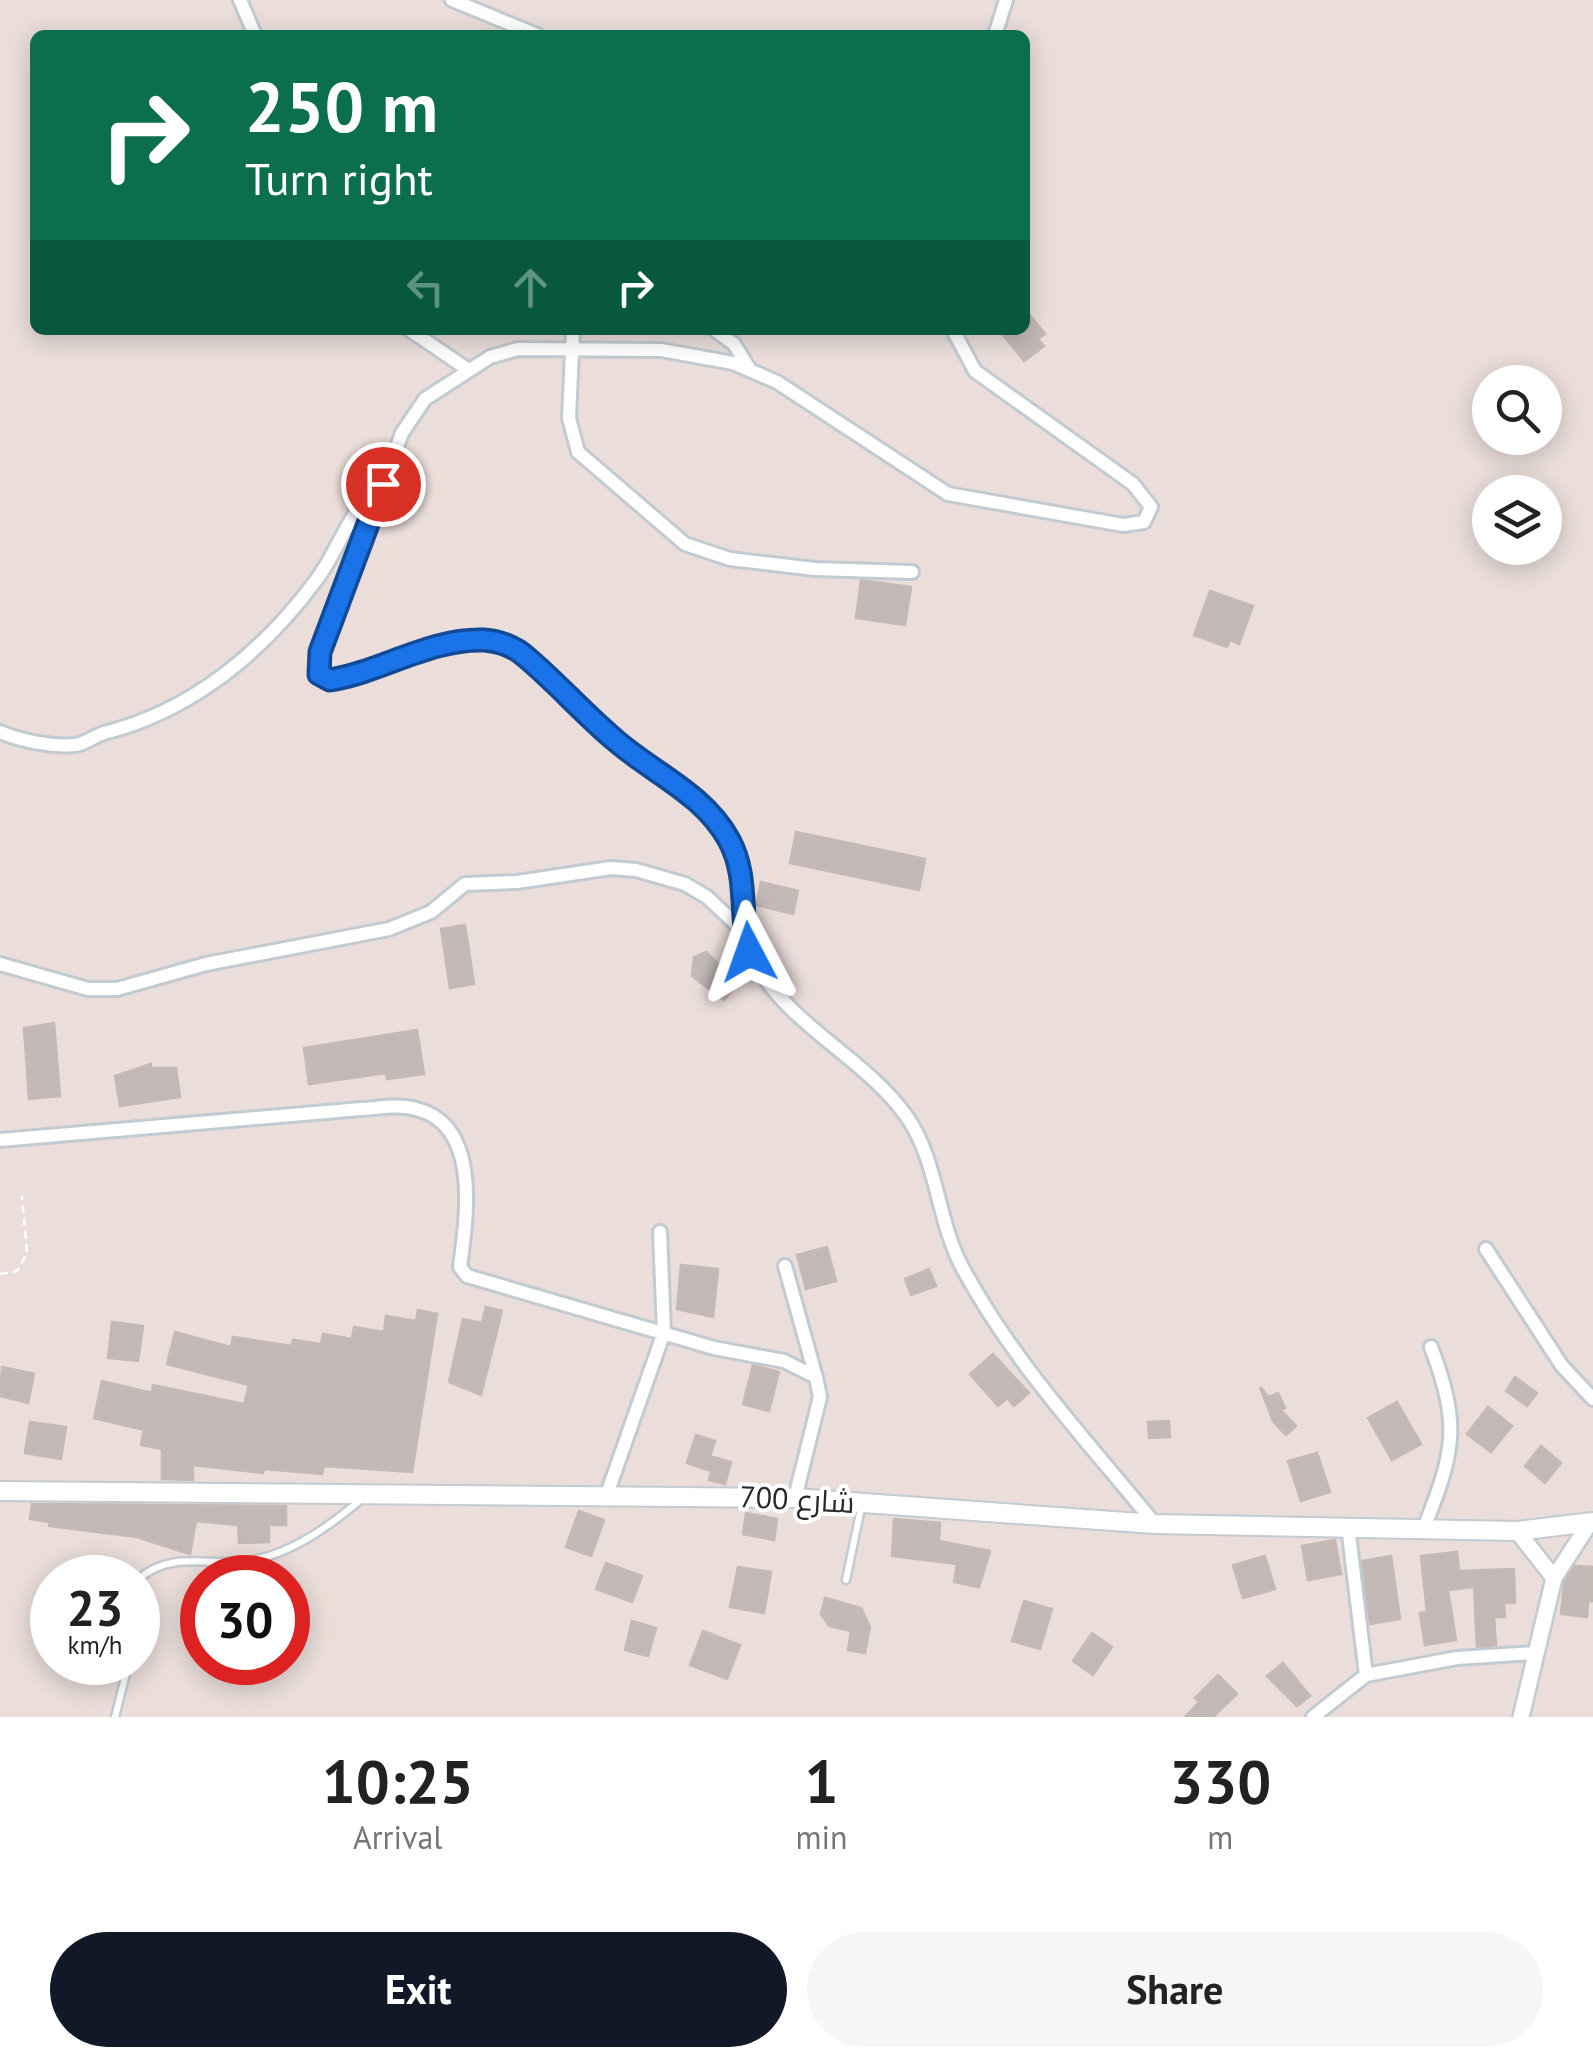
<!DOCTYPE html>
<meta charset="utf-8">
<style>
body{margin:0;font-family:"PT Sans",Cairo,sans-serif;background:#f6f6f6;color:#222;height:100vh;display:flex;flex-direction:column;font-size:38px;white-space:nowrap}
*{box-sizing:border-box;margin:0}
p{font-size:32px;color:#767676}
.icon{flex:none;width:55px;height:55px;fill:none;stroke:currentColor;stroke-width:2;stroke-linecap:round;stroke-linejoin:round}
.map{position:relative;height:1717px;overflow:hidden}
.side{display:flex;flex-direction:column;background:#fff;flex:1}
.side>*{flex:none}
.guide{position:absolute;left:30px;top:30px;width:1000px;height:305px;border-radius:15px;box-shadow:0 5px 25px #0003;background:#0b6e4f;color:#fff;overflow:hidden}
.buttons{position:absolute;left:1472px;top:365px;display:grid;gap:20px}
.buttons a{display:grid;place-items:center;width:90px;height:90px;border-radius:50%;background:#fff;box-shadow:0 5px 25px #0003;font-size:50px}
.speed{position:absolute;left:30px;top:1555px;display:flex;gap:20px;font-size:50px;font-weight:700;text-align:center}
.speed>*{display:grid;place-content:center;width:130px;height:130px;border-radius:50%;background:#fff;box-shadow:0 5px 25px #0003;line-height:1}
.speed small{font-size:25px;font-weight:400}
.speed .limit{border:15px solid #d22;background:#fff;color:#111}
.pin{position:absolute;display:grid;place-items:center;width:85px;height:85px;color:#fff;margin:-42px;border:5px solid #fff;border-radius:50%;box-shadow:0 2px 10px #0007}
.me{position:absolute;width:110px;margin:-55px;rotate:356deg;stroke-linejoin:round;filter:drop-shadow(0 0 8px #0008)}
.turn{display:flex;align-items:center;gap:35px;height:210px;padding:0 50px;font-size:45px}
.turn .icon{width:130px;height:130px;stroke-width:2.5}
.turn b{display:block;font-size:70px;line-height:85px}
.lanes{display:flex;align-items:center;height:95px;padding:0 50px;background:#0003;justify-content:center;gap:50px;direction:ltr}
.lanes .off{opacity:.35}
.eta{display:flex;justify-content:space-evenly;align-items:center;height:170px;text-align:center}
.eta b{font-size:60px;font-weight:700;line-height:70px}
.cta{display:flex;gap:20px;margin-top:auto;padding:20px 50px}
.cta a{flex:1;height:115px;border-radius:60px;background:#111827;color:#fff;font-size:40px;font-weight:700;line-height:115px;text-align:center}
.cta a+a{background:#f6f6f6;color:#222}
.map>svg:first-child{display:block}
.building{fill:#c2b9b6;stroke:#c5b9b4;stroke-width:2.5}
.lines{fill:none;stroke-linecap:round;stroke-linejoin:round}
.service-casing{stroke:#c2cbd1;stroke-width:11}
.minor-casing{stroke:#c2cbd1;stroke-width:18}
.tertiary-casing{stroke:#c2cbd1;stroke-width:20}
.secondary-casing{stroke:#c2cbd1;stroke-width:22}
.path{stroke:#fff;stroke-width:2.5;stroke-dasharray:8 5;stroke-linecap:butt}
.service{stroke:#fff;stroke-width:6}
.minor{stroke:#fff;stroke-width:12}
.tertiary{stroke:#fff;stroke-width:15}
.secondary{stroke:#fff;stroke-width:18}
.route-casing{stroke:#114b97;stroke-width:25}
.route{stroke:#1a73e8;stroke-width:18}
.labels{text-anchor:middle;stroke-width:8;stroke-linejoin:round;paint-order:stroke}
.street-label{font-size:30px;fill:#282828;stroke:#fff}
</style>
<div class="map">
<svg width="1593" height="1717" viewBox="0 0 1593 1717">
<rect width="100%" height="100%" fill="#eaddda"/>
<path class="building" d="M1025,309L1045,334L1038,339L1044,346L1024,361L999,330H1025Z
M861,580L911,587L905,625L856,618Z
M1210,591L1253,606L1239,644L1230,640L1227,647L1194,635Z
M796,832L925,859L919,890L790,863Z
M761,882L798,891L793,914L756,905Z
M465,925L474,984L450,988L441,929Z
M706,952L738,983L724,1000L692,976L694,957Z
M54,1023L60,1096L29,1099L24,1028Z
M417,1030L424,1074L387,1079L386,1073L309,1084L304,1048Z
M151,1064V1068H176L180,1097L120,1106L115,1076Z
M827,1247L836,1281L806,1289L797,1255Z
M681,1265L718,1269L713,1317L677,1309Z
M929,1269L936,1286L911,1295L905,1279Z
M486,1307L502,1311L481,1395L449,1382L463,1319L482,1323Z
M418,1310L437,1314L412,1472L324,1466L322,1474L264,1469L263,1473L193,1465V1480L162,1479V1449L141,1445L144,1430L94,1418L102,1381L152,1393L153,1385L244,1404L249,1385L167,1364L175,1332L231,1347L233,1337L292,1346L293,1340L321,1344L323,1334L352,1339L354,1327L384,1332L386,1316L416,1321Z
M112,1322L143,1326L138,1361L108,1358Z
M993,1354L1029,1393L1014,1406L1007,1398L998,1406L970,1374Z
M753,1365L779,1372L769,1411L743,1404Z
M2,1367L34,1374L28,1403L0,1396Z
M1515,1377L1537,1393L1527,1406L1506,1391Z
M1260,1387L1269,1397L1278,1393L1285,1408L1281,1410L1296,1426L1286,1435L1273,1421Z
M1397,1402L1421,1444L1392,1460L1368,1418Z
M1488,1407L1512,1426L1491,1452L1467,1434Z
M1169,1421L1170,1437L1149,1438L1148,1422Z
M30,1422L66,1427L61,1459L25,1453Z
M696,1435L715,1441L710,1456L731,1462L725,1484L709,1480L711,1471L687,1463Z
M1541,1446L1561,1463L1545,1483L1525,1466Z
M1317,1453L1330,1492L1301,1501L1288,1461Z
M32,1504L286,1506V1525H269V1542L239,1543L238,1525L196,1521L190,1554L137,1537L49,1526L50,1522L30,1519Z
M579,1511L604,1520L591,1556L566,1547Z
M746,1513L777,1519L774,1540L743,1534Z
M894,1519L940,1523L939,1541L990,1551L979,1587L954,1582L957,1564L892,1556Z
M1335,1540L1341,1574L1308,1580L1302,1546Z
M1457,1552L1459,1571L1514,1569L1515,1603H1504L1505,1617H1494L1496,1645L1477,1647L1474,1587L1448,1590L1456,1640L1425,1645L1420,1613L1427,1612L1421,1556Z
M1265,1556L1275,1589L1243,1598L1233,1565Z
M1391,1556L1400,1619L1370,1624L1362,1561Z
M606,1563L642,1576L632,1602L596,1589Z
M1575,1566L1593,1567V1601H1588L1587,1617L1561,1614L1564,1582Z
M738,1567L771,1572L764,1613L730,1607Z
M825,1598L861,1608L870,1627L865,1653L848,1650L851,1631L829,1626L821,1614Z
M1024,1601L1052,1609L1040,1649L1012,1641Z
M632,1621L656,1628L648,1656L625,1650Z
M703,1631L740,1645L727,1679L690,1665Z
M1092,1633L1112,1647L1093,1675L1073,1661Z
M1283,1663L1310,1696L1297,1706L1267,1676Z
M1218,1675L1237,1694L1213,1717H1185L1199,1702L1195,1698Z"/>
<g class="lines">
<defs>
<path id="service" d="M846,1580L861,1508
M138,1597L139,1579C172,1549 212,1568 253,1560C293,1553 332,1524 363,1498
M115,1717L129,1662"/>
<path id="minor" d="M240,0L255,35
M452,0L537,35
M995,35L1006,0
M410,330L467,369
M573,330L569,418L578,452L685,544L730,559L815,569L912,572
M715,330L734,344L750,370
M953,330L975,371L1133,484L1151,507L1144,522L1123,525L948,494L777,382L733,363L661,350L518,349L490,357L425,399L402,433L317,663L319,674L330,680L464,642C479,641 494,639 509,645C526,653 534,669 547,680C572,702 595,726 621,745C653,770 690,788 716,820C758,872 729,921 758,968C795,1029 867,1060 907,1117C937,1160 937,1218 961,1265C1012,1361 1087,1441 1155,1524
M0,732C22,741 52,747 75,745C85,744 94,736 104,733C192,711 263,652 317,579C340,548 349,509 381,485
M0,964L88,989H117L206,964L389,929L431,912L465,884L517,882L611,868L636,870L685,884L707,897L744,932
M0,1140L361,1109C379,1108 399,1104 416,1109C482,1125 466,1220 460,1267L467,1276L714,1348L784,1361L816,1377L820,1397L795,1498
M1486,1249L1562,1366L1593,1399
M785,1266L815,1374
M607,1494L664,1332L660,1232
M1348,1526L1366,1675
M1424,1528C1454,1452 1461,1426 1431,1347
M1313,1717L1366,1675L1457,1658L1534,1653"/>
<path id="tertiary" d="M1517,1531L1554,1578
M1521,1717L1554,1578L1589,1524"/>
<path id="secondary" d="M0,1491L795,1498L1155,1524L1517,1531L1593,1522"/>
</defs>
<use href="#service" class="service-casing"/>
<use href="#minor" class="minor-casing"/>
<use href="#tertiary" class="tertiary-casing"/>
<use href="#secondary" class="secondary-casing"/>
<path class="path" d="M0,1274L17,1271L27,1253L22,1196"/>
<use href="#service" class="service"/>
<use href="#minor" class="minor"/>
<use href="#tertiary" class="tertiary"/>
<use href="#secondary" class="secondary"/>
</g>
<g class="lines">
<defs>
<path id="route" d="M383,484L320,652L319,674L330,680C381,672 430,638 484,640C499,641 515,647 526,657C557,683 584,714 615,740C654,774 703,793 729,840C749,877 739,914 749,952"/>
</defs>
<use href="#route" class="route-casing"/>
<use href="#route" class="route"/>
</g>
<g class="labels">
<g class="street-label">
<text transform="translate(797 1500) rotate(3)" y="10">شارع 700</text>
</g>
</g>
</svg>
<div class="buttons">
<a><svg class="icon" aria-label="search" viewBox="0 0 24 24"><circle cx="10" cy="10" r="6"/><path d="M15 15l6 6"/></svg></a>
<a><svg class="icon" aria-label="layers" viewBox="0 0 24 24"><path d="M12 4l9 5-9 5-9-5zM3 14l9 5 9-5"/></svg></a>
</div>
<div class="speed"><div>23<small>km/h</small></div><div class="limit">30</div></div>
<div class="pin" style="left:383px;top:484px;background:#d93025"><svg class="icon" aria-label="arrive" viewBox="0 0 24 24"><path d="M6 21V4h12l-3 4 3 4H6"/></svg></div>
<svg class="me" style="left:749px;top:952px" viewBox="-20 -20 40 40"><path d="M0-17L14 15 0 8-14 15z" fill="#1a73e8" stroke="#fff" stroke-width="4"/></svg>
<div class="guide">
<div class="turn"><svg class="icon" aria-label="right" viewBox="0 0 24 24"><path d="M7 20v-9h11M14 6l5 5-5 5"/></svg><div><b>250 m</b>Turn right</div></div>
<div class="lanes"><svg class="icon off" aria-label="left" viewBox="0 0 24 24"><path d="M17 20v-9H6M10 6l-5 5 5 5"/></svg><svg class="icon off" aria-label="ahead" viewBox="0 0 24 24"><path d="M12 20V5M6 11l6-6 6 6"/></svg><svg class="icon" aria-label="right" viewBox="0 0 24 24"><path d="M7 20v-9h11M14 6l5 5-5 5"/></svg></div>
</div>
</div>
<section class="side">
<div class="eta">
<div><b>10:25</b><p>Arrival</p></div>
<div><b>1</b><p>min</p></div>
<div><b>330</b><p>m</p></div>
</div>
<div class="cta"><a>Exit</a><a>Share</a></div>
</section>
